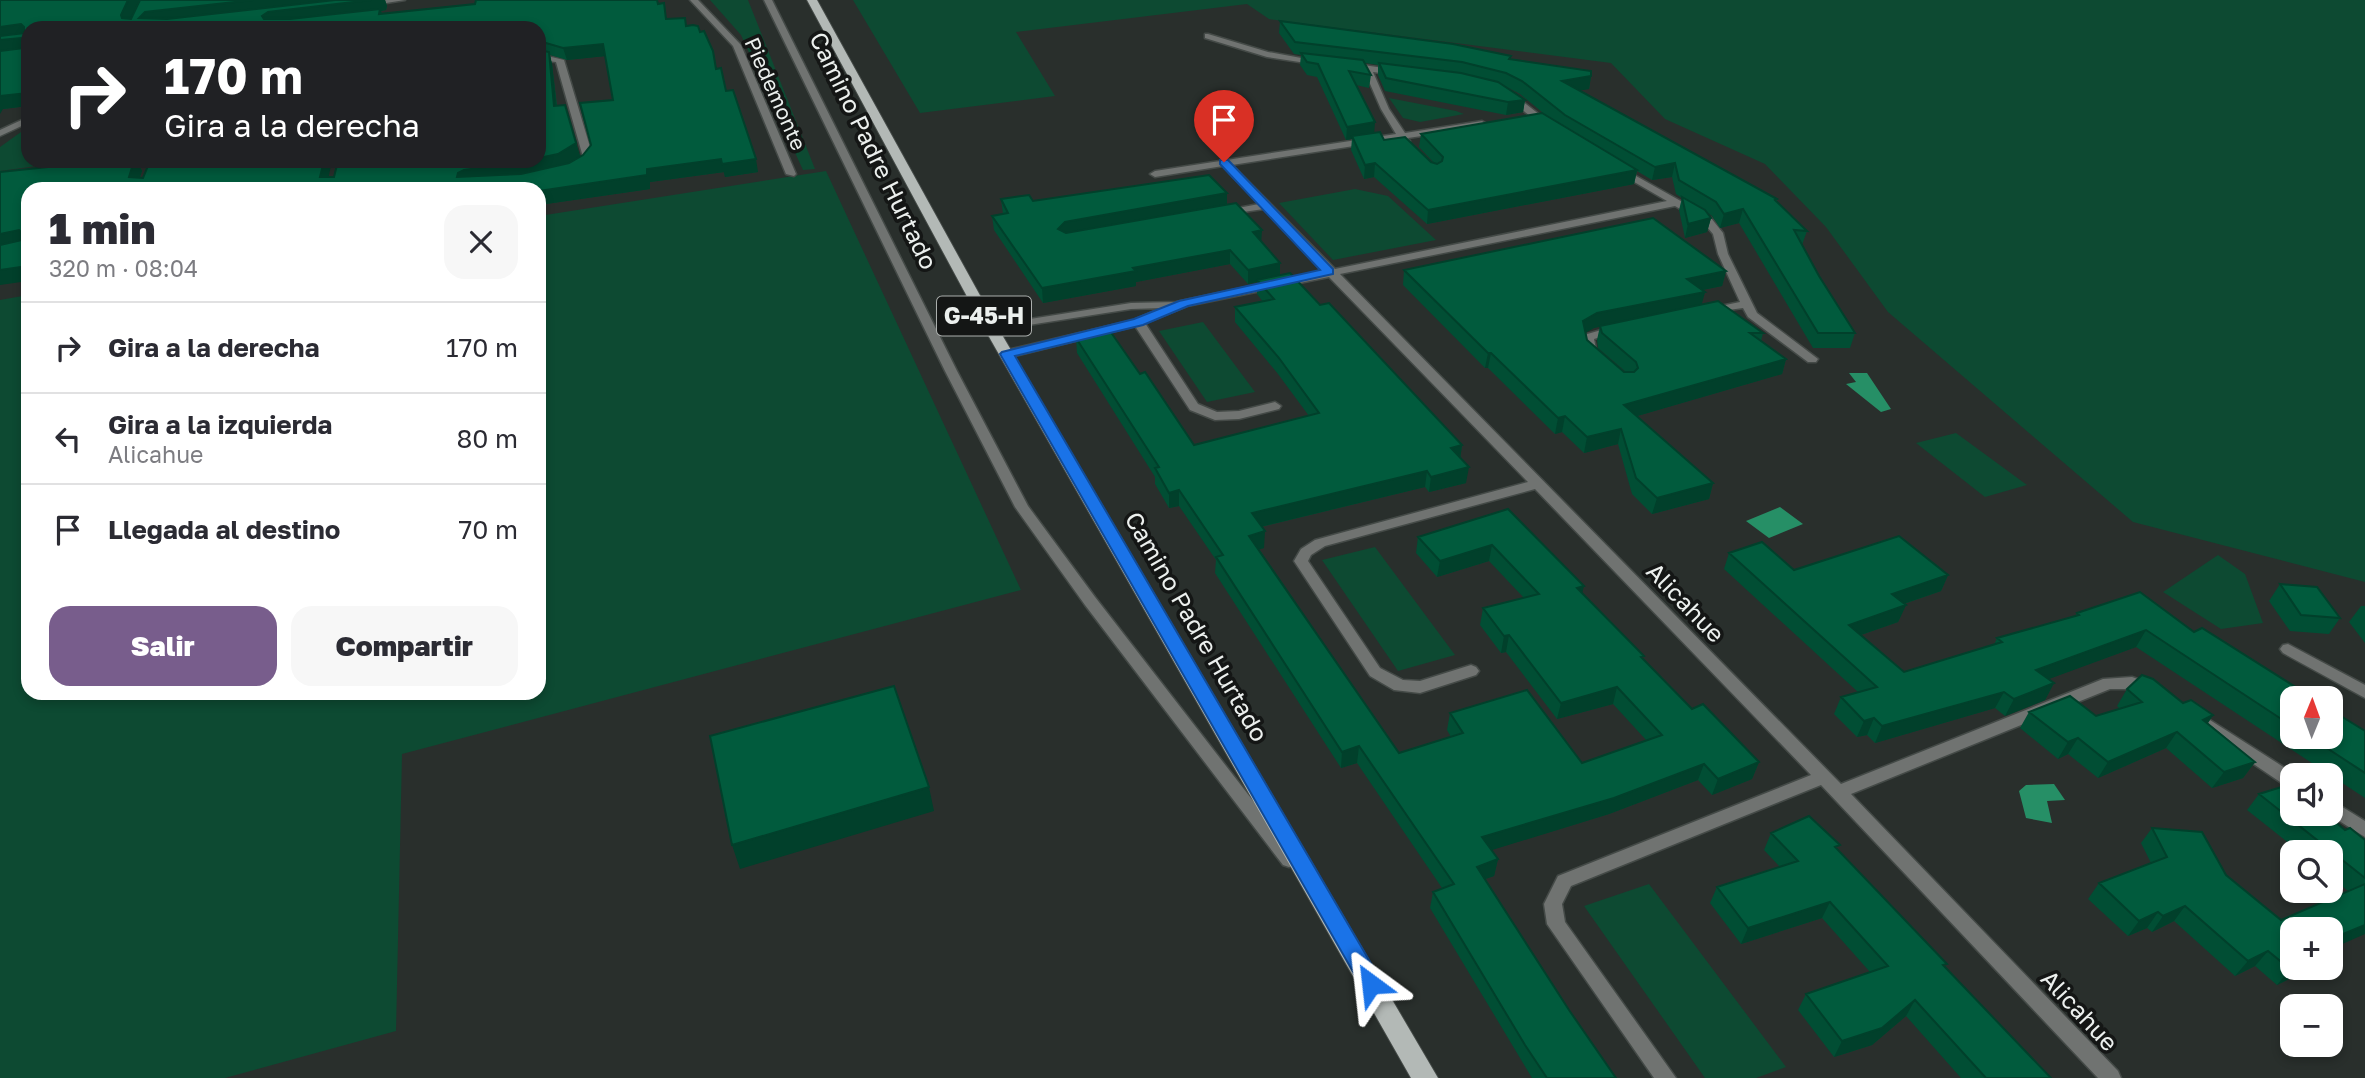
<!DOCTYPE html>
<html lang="es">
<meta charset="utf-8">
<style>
body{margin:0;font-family:"Golos Text",sans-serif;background:#f7f7f7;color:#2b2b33;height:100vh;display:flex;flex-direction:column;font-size:26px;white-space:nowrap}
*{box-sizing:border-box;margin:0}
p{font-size:23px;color:#7c7c81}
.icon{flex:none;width:38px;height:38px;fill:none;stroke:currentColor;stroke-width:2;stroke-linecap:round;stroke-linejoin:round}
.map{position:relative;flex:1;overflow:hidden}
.drawer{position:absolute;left:21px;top:182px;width:525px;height:518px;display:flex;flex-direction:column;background:#fff;border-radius:21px;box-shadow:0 4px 10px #0003}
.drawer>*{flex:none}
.guide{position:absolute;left:21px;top:21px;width:525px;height:147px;border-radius:21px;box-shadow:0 4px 10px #0003;background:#202124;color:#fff;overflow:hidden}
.needle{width:46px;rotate:1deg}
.tools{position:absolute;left:2280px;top:686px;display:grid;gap:14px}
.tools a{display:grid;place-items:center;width:63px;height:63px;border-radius:14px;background:#fff;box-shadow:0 4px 10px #0003;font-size:35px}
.pin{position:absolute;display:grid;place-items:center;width:60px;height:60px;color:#fff;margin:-72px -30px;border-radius:50% 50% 50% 0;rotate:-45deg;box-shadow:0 0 7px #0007}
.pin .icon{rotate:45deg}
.me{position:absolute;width:77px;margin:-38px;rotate:330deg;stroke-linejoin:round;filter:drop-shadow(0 0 5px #0008)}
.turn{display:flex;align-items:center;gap:24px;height:147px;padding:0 28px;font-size:32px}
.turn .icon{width:91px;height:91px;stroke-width:2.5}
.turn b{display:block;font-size:49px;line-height:60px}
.round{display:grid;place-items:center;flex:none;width:74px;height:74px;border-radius:21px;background:#f7f7f7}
.head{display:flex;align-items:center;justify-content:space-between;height:119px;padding:0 28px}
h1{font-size:42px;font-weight:800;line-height:52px}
.button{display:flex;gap:14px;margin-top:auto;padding:14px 28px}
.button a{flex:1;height:80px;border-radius:21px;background:#785d8c;color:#fff;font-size:28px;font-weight:800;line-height:80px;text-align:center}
.button a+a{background:#f7f7f7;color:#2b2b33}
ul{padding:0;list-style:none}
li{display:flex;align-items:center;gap:21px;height:91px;padding:0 28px;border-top:2px solid #e1e1e2}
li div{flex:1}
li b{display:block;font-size:26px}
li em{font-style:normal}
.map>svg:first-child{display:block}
.green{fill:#0d4a32}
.water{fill:#268f66}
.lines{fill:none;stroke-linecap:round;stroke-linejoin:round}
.minor-casing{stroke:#444a47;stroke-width:3}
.primary-casing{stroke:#444a47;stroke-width:2}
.minor{fill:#707371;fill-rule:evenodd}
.primary{fill:#b3b9b6;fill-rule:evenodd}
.wall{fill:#014e34;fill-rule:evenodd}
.shaded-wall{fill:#01402b}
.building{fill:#015b3d;stroke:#01402b;stroke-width:2}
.route{fill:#1a73e8;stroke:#114b97;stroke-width:2}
.labels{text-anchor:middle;stroke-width:7;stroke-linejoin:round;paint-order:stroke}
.far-street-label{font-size:21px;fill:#ecf0ee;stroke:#141615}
.shield{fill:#141615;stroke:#abafad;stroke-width:2}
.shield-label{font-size:23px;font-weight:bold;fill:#ecf0ee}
.street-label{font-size:24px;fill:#ecf0ee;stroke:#141615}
</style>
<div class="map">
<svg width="2365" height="1078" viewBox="0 0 2365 1078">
<rect width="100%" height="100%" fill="#292f2c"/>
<path class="green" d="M710,0H748L815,169L803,170L741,35Z
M853,0H2365V582L2133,522L1888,312L1826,227L1765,164L1665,119L1611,63L1269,19L1247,4L1016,32L1055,96L920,113Z
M1389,98L1456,111L1464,114L1420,122L1403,118Z
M28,127V161H73L0,171V147Z
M826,171L1021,590L402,754L396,1031L225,1078H0V300L28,295V693H539V216Z
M1355,189L1388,196L1436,240L1333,260L1279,203Z
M1203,322L1255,392L1207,402L1159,331Z
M1956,433L2027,485L1985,497L1916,443Z
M1375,547L1455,655L1398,671L1322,560Z
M2218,555L2245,574L2263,623L2221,629L2163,592Z
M1649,884L1786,1067L1756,1078H1705L1584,906Z"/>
<path class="water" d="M1849,373H1867L1891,409L1881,412L1846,384L1856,382Z
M1780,507L1803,524L1769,538L1746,521Z
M2054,784L2065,800L2047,801L2052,823L2026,818L2019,791L2026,785Z"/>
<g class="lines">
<defs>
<path id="minor" d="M381,0H405L367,6L363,4Z
M690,0H698L741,45L796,174L794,176L786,174L733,46Z
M764,0H772L957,371L1028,506L1095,597L1295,855L1298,860L1295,865L1289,867L1283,865L1085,605L1015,507L945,371Z
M1208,34L1268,52L1323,62L1319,65L1267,57L1205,38V34Z
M539,54L564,60L593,157L583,169L575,167L583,157L556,62L539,60Z
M1349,63L1398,70V74L1395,75L1373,72L1389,109L1405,133L1482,121L1487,124L1482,127L1408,138L1410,141L1405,144L1399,139L1232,165L1335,269L1667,201L1617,172L1615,170L1620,167L1711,218L1723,233L1728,254L1757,313L1818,359L1816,362H1808L1748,317L1743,308L1706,313V309L1740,302L1718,254L1713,234L1703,222L1675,206L1340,274L1841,784L2103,679L2132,677L2155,685L2157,689L2155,693L2149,695L2131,689H2110L1851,794L2118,1071L2121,1078H2098L1821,785L1571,886L1562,904L1565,922L1676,1078H1654L1547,924L1544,904L1558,876L1811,775L1535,489L1325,546L1311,555L1308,561L1380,668L1403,680L1420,681L1471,665L1476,667L1479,671L1476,675L1420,693L1394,690L1370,676L1294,561L1301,549L1315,540L1528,482L1329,277L1187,306L1145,323L1198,404L1217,412L1239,411L1275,402L1281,406L1279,409L1239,419L1215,420L1190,410L1135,326L1007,358L1003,357V351L1134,320L1162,308L1131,309L991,331L985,328L987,326L1131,303L1176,302L1324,271L1264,209L1222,215V211L1259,204L1223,166L1155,177L1150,174L1155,171L1396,134L1381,109L1364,70L1346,68V64Z
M1507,94H1513L1549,122V126H1543L1507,98Z
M28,117V123L0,136V130Z
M1615,326L1619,327V331L1594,339L1596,349L1602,355L1600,358C1586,360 1584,348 1582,337L1584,335Z
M2288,644L2365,685V698L2283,653L2280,649L2283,645Z
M2199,713L2296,775H2292V787L2286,786L2193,723L2191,719L2193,715Z
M2331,800L2365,821V837L2328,814H2331Z"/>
<path id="primary" d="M807,0H817L998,328L1438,1078H1411L984,328Z"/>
</defs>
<use href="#minor" class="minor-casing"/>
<use href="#primary" class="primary-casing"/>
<use href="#minor" class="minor"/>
<use href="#primary" class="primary"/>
</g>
<path class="wall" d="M0,0H139L130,19H131L140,0H385L387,6L386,10L381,11L382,14L658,4L667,19L686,26L717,69L758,172L725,177L724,172L650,182V189L539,205V189H28V281L0,172L137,161L142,171L140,177H334L539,161V28H28V106L3,109ZM550,55L567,60L605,56L613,100L591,145L583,155L569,163L580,156L565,105H557L552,64Z
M1280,21L1511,59L1591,76L1589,89L1579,90L1777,199V202L1807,231L1802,245L1819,276L1855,333L1850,348H1813L1739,223L1720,228L1712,216L1707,212L1711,218L1707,232L1685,238L1679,210L1682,198L1676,194L1672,177L1652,180L1637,171L1634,184L1427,224L1374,177L1364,179L1351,150L1352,139L1346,140L1317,77L1307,75L1300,65L1301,55L1294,54L1279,33ZM1365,63L1378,65V75L1385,91L1506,115L1523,112L1525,100L1503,85L1520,94L1548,117L1421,134L1419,147L1434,163L1431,162L1384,140L1374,133L1356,85L1369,88L1371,75Z
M1001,199L1033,201L1227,205L1262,242L1280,275L1320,305L1462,445L1460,458L1466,483L1429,492L1425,487L1261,527L1264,548L1259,549L1399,753L1451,737L1447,730L1450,713L1582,763L1647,741L1613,704L1557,719L1506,652L1501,653L1480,625L1483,608L1524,598L1489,561L1437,577L1416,553L1418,537L1508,509L1582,594L1643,659L1692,709L1759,762L1752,779L1712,795L1698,780L1609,814L1491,850L1498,859L1494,876L1485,879L1569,1010L1616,1078H1532L1430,908L1433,892L1442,888L1357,763L1341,768L1215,573L1216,560L1179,506L1169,508L1155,484V477L1077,353L1076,338L1140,374L1194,445L1309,416L1278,374L1235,322V307L1263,302L1257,294V282L1248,284L1230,264L1136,282V286L1043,303L994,230L992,216L1003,214Z
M1404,270L1726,271L1722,286L1702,290L1705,292L1701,305L1763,333L1761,341L1786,359L1782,374L1637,416L1713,483L1709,499L1652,514L1632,494L1618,444L1584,453L1562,432L1555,434L1488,368H1485L1403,285ZM1600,326L1597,340L1598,348L1626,372H1624L1587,340L1586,332L1594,328Z
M1729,553L1794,570L1948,575L1941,591L1904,604L1906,605L1898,622L1861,635L1904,672L1994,645L1997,638L2075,616L2077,613L2194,632L2292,698V737H2331L2365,731V798L2136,647L2048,679L2054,683L2045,700L2005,716L1995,708L1875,743L1867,735L1857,737L1834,714L1841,697L1858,692L1724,569Z
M2280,584L2340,618L2329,634L2290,631L2269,601Z
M2361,606H2365V643L2349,622Z
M2127,689L2183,703L2213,715L2208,723L2255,762L2243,778L2212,788L2166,748L2098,778L2068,754L2058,759L2020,728L2029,712L2096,716L2120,709L2117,706Z
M2259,794L2345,830L2365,840V934L2331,929L2292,968H2309L2307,970L2277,985L2255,966L2235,976L2174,921L2152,932L2147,928L2128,936L2088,899L2099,883L2151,863L2141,843L2152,828L2281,920L2348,891L2331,877V852H2300L2247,810Z
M1771,833L1837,850L1945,967L2051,1078H1961L1906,1016L1872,1045L1834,1057L1798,1010L1806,994L1870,972L1822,918L1741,944L1710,903L1717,887L1780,867L1764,850Z"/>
<path class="shaded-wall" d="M128,0H139L127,27L121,15Z
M253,0H365L151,23L139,18L145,12Z
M371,0H385L387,6L386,10L381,11L384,20L266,27L262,16L268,12Z
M21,24L28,36L0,40V27Z
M21,38L28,50L0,53V40Z
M603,44L606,56L567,60L563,48Z
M549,52L552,64L558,119L554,106Z
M1591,76L1589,89L1560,94L1562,81Z
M28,93V106L3,109L0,114V96Z
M1525,100L1523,112L1506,115L1508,102Z
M1375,122L1374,136H1352V139L1346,140L1347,127Z
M576,143L580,156L562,167L530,175L457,177L458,173L464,170L528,161H539V158Z
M721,159L724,172L650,182V189L539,205V191L647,169Z
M756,159L758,172L725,177L722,164Z
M134,161H137L142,171L136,189L129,177Z
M324,161H332L326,189L320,177Z
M1375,163L1374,177L1364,179L1365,165Z
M1675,163L1672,177L1652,180L1655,167Z
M1637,170L1634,184L1427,224L1428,210Z
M1227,193V207L1066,236L1058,229L1065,222Z
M1743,209L1739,223L1720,228L1724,214Z
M1711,218L1707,232L1685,238L1688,224Z
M19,230L28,244L0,249V234Z
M1262,230L1261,245L1253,232Z
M1230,250V264L1136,282V286L1043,303L1042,288L1133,268Z
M1280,263V278L1257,280V282L1248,284V270Z
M28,266V281L0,285V270Z
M1726,271L1722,286L1683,294L1687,279Z
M1705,292L1701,307L1594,328L1580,336L1583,321L1597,313Z
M1488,353H1491L1488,368H1485Z
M1786,359L1782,374L1620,421L1624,405Z
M1565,416L1562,432L1555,434L1558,418Z
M1621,429L1618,444L1584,453L1587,437Z
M1462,445L1460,460L1451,448Z
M1469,467L1466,483L1429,492L1431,477Z
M1427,471L1425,487L1251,529L1252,513Z
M1713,483L1709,499L1652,514L1657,498Z
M1179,490V506L1169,508V493Z
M1265,531L1264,548L1249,552V536Z
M1492,545L1489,561L1437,577L1440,561Z
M1948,575L1941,591L1885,610L1892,594Z
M1584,586L1580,602L1577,588Z
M1906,605L1898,622L1843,641L1849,625Z
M2146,630L2136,647L2027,687L2036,670Z
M1509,635L1506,652L1501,653L1504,636Z
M2054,683L2045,700L2005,716L2014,699Z
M1617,687L1613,704L1557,719L1561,703Z
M2004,692L1995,708L1875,743L1882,726Z
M2213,715L2202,732L2203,720Z
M1874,718L1867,735L1857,737L1864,721Z
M2177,732L2166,748L2098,778L2108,762Z
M2078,738L2068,754L2058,759L2068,742Z
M1359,746L1357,763L1341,768L1342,752Z
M1759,762L1752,779L1712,795L1718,779Z
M2255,762L2243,778L2212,788L2224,772Z
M1704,764L1698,780L1609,814L1479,854L1482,837Z
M929,787L934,811L740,869L732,845Z
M1498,859L1494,876L1474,883L1477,867Z
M1830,902L1822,918L1741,944L1748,928Z
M2185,906L2174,921L2152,932L2163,916Z
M2158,912L2147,928L2128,936L2139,921Z
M2365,925V934L2331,949V939Z
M2268,951L2255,966L2235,976L2248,961Z
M2294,968H2309L2307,970L2277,985L2290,969Z
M1915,1000L1906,1016L1872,1045L1834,1057L1842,1041Z"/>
<path class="building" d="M0,0H128L121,15L122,18L131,19L140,0H253L145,12L139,18L167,19L335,0H371L268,12L262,16L264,19H290L380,9L379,14L475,4L476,0H657L658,4L664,3L666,19L685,18L686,26L693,25L698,26L700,32L704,31L713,51L716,69L721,68L726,91L733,90L756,159L722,164L721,159L647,169V175L539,191V189H28V266L0,270V245L22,240V233L19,230L0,234V172L106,161H134L129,177L143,178L150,161H324L320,177H334L338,161H528L464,170L458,173L457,177L521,174L569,163L583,155L591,145L580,103L613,100L603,44L563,48L539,41V28H28V93L0,96V51L23,48L24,41L21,38L0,40V36L24,33V27L21,24L0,27Z
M1280,21L1453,44L1511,56L1509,59L1591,71V76L1562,81L1777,199L1775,200L1807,231L1794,230L1819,276L1855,333H1818L1743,209L1724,214L1716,202L1679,180L1675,163L1655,167L1565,115L1522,81L1506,73L1462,62L1295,42Z
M539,50L549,52L554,106L565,105L576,143L558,154L539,158Z
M1301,53L1363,60L1371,75L1349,71L1375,122L1347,127L1318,64L1307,62Z
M1379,63L1461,73L1498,82L1525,100L1508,102L1386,78Z
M1542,113L1637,170L1428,210L1375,163L1365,165L1352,136L1380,132L1384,140L1405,137L1431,162L1437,164L1442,161L1443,157L1421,134Z
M1209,175L1227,193L1065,222L1058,229L1066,233L1236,203L1262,230L1253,232L1280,263L1248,270L1230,250L1133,268L1136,271L1042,288L992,216L1008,213L1001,199L1029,195L1033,201Z
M1682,197L1705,210L1711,218L1688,224Z
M1653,218L1726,271L1687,279L1705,292L1597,313L1583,321L1587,340L1624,372H1634L1638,368L1636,362L1602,333L1600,326L1718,301L1763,333H1750L1786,359L1624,405L1713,483L1657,498L1636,478L1621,429L1587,437L1565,416L1558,418L1491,353H1488L1404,270Z
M1290,273L1320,305L1329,303L1462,445L1451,448L1469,467L1431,477L1427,471L1252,513L1265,531L1249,536L1399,753L1463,733L1450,713L1527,690L1582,763L1662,735L1617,687L1561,703L1509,635L1504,636L1483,608L1539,594L1492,545L1440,561L1418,537L1508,509L1584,586L1577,588L1644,656L1641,657L1692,709L1703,704L1759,762L1718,779L1704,764L1614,798L1482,837L1498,859L1477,867L1569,1010L1616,1078H1547L1525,1045L1433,892L1454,884L1359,746L1342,752L1216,557L1223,555L1179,490L1169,493L1155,468L1159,467L1076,338L1110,331L1140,374L1145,372L1194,445L1319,413L1279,358L1235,307L1274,299L1257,280Z
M1899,536L1948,575L1892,594L1906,605L1849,625L1904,672L2002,642L1997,638L2079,615L2077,613L2140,592L2194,632L2202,628L2313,698H2292V726L2146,630L2036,670L2054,683L2014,699L2004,692L1882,726L1874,718L1864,721L1841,697L1877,687L1729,553L1762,542L1794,570Z
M2280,584L2317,587L2340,618L2301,615Z
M2142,675L2153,679L2183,703L2191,700L2213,715L2203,720L2255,762L2224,772L2177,732L2108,762L2078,738L2068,742L2029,712L2070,696L2096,716L2142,702L2127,689Z
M894,686L929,787L732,845L710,736Z
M2331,710L2365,731V773L2310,737H2331Z
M2291,784L2292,786V814H2326L2345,830L2350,828L2365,840V878L2259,794Z
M1809,816L1840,845L1835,847L1947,964L1943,965L2051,1078H1986L1915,1000L1882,1028L1842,1041L1806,994L1888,966L1830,902L1748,928L1717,887L1798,861L1771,833Z
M2152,828L2202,832L2226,875L2281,920L2365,884V925L2331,939V929H2292V968H2294L2290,969L2268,951L2248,961L2185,906L2163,916L2158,912L2139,921L2099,883L2167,857Z"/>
<path class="route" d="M1220,160H1228L1333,269V274L1188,306L1143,325L1015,356L1379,977L1382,984L1379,991L1371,994L1364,991L1000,354L1002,352L1134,319L1179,301L1320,270L1220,164Z"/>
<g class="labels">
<g class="far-street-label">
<text transform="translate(775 94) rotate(66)" y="7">Piedemonte</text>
</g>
<rect class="shield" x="937" y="296.5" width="94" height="39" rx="5"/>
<g class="shield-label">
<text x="984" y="324">G-45-H</text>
</g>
<g class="street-label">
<text transform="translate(873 151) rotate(64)" y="8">Camino Padre Hurtado</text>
<text transform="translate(1685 603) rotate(46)" y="8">Alicahue</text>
<text transform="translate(1196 627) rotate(60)" y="8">Camino Padre Hurtado</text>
<text transform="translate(2079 1011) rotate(47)" y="8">Alicahue</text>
</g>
</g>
</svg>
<div class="tools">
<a><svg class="needle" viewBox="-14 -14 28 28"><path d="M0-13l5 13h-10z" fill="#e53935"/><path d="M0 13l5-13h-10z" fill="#7c7c81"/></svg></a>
<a><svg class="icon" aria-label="sound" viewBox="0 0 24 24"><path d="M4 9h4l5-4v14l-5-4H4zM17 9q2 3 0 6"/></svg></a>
<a><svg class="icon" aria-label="search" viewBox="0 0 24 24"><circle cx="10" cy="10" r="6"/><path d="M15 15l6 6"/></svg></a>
<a>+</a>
<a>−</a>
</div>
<div class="pin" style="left:1224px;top:162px;background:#d93025"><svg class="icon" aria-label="arrive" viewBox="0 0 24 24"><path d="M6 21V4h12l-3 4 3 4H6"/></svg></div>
<svg class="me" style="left:1371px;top:984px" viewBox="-20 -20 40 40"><path d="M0-17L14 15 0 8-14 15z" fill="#1a73e8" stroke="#fff" stroke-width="4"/></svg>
<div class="guide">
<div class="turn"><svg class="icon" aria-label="right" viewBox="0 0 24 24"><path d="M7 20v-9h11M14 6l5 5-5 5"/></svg><div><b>170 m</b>Gira a la derecha</div></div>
</div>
<section class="drawer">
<div class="head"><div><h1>1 min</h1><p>320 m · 08:04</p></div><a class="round"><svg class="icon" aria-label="close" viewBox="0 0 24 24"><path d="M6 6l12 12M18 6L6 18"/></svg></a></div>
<ul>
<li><svg class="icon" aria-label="right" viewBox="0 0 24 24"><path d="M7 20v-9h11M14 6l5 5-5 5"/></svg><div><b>Gira a la derecha</b></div><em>170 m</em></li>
<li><svg class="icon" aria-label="left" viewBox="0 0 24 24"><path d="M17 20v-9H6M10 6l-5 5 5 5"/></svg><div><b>Gira a la izquierda</b><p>Alicahue</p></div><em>80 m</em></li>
<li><svg class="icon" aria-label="arrive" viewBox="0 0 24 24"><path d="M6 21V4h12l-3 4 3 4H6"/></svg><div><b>Llegada al destino</b></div><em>70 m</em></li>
</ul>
<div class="button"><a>Salir</a><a>Compartir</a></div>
</section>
</div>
